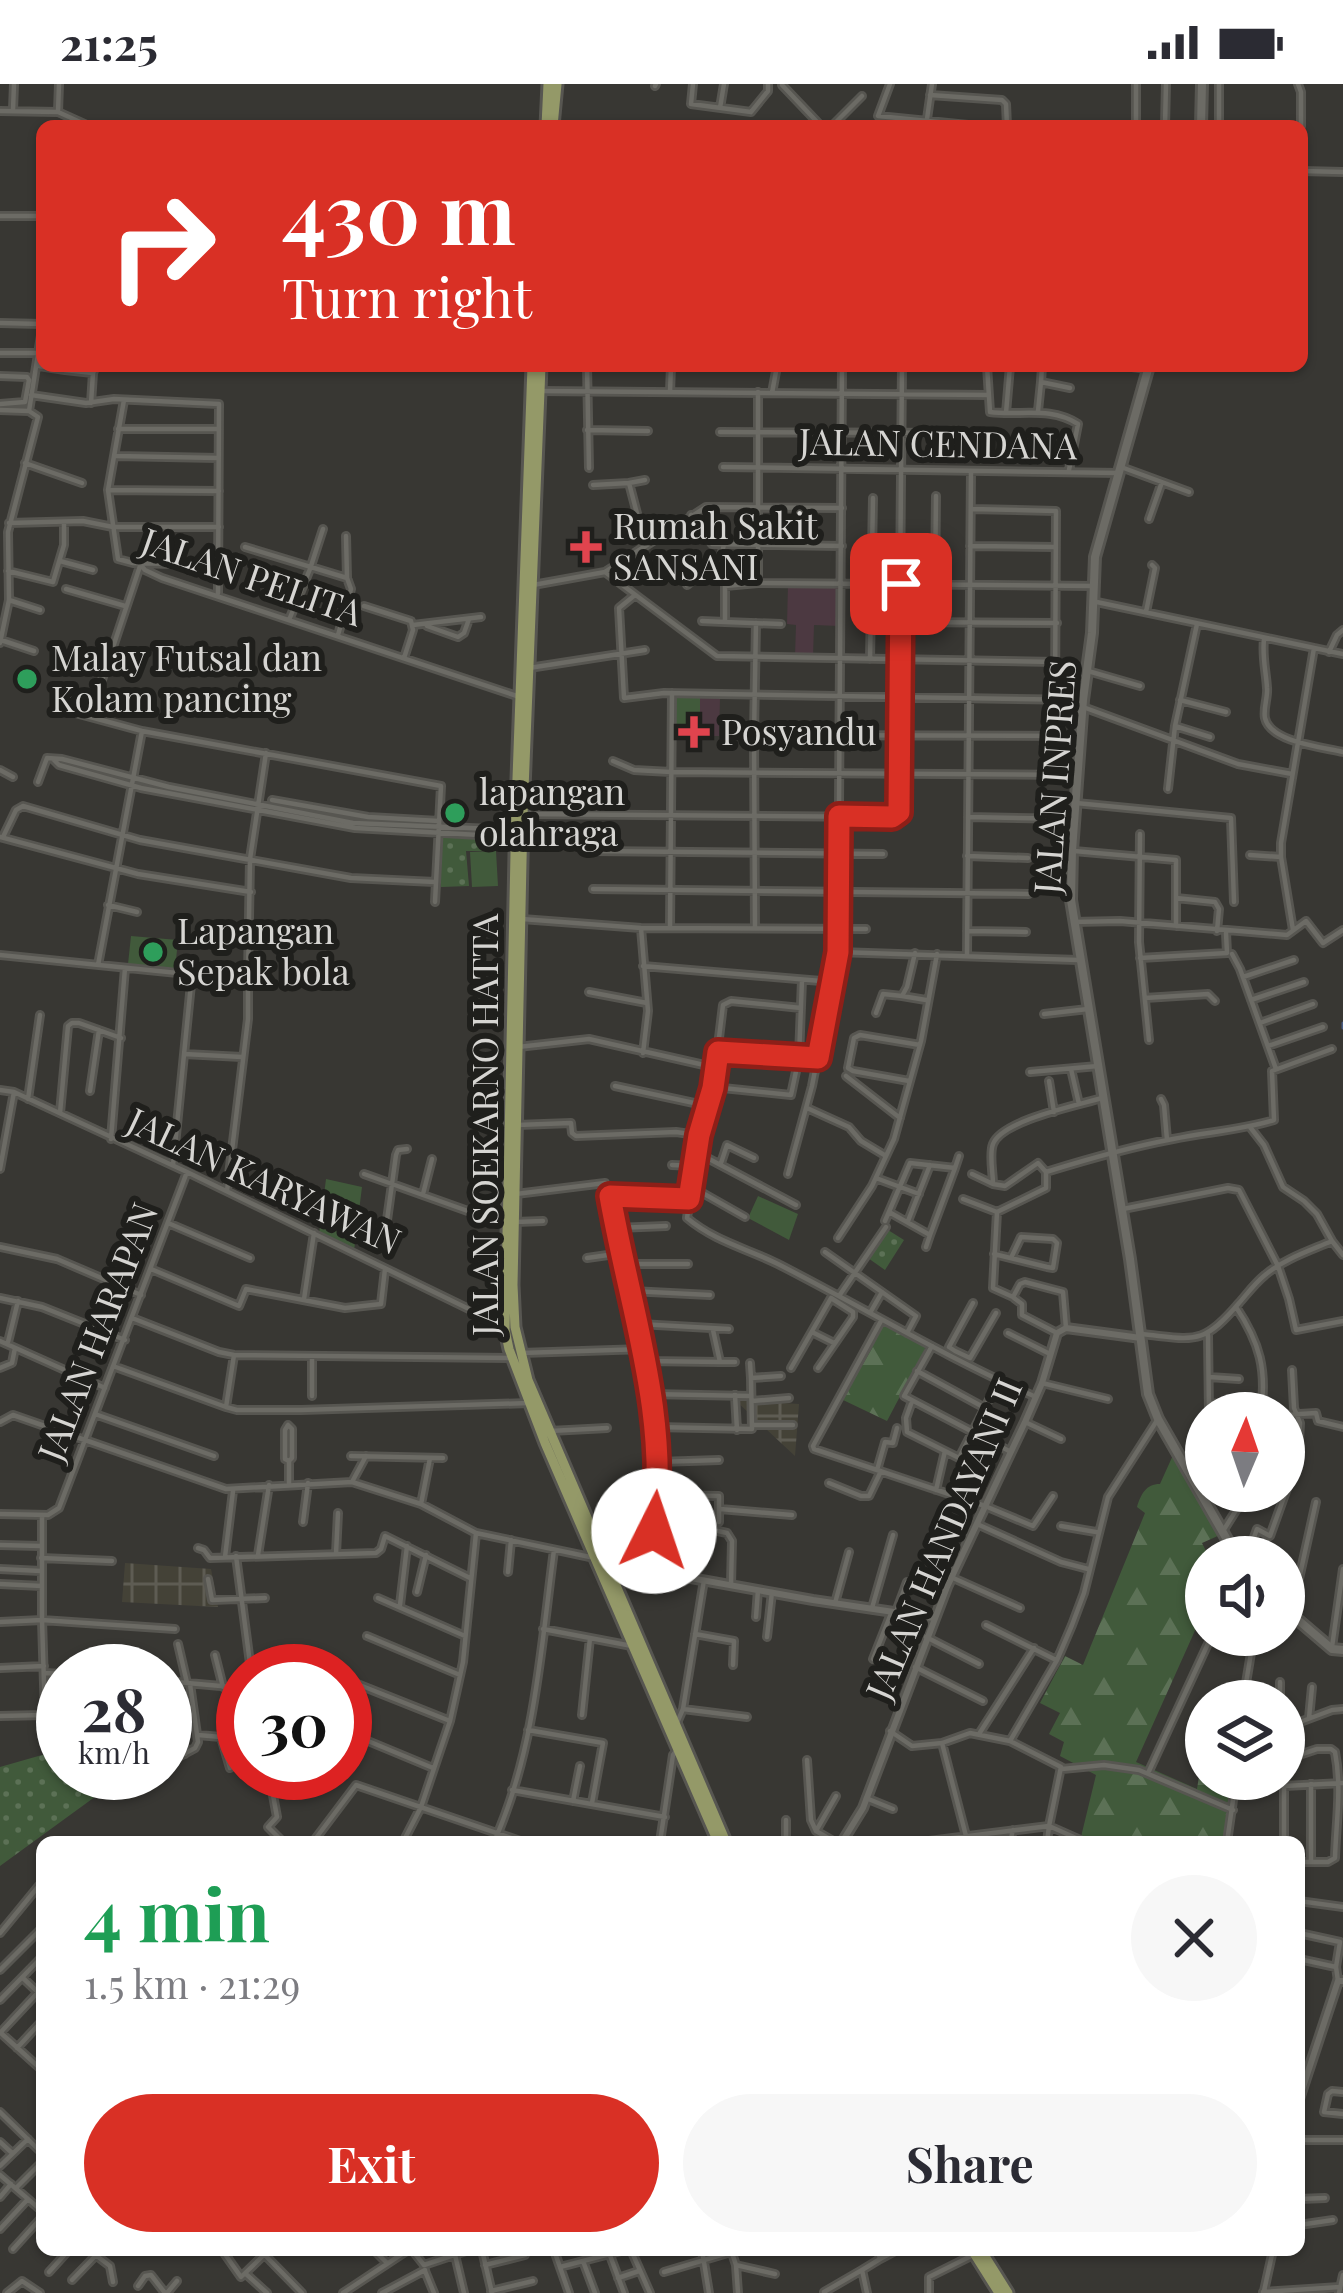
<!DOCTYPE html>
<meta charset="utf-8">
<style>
body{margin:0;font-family:"Playfair Display",serif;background:#f7f7f7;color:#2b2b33;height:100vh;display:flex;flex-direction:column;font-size:45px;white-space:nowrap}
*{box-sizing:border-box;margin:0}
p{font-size:39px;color:#7c7c81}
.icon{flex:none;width:66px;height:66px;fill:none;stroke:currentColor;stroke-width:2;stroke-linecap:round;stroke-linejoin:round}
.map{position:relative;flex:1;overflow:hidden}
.side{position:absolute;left:36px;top:1752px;width:1269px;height:420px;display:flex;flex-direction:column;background:#fff;border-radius:18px;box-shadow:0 3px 9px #0004}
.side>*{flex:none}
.hud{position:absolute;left:36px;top:36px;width:1272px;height:252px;border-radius:18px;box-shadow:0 3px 9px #0004;background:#d93025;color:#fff;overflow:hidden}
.needle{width:78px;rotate:2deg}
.tools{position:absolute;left:1185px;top:1308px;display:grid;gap:24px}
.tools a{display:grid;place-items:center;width:120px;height:120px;border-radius:50%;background:#fff;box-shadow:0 3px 9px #0004;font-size:60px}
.speed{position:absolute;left:36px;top:1560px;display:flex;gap:24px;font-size:60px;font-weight:700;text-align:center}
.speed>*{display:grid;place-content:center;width:156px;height:156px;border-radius:50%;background:#fff;box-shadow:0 3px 9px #0004;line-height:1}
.speed small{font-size:30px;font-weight:400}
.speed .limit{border:18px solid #d22;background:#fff;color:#111}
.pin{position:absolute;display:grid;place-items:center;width:102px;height:102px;color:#fff;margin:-51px;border-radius:24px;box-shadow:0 6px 18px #0006}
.me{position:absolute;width:132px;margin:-66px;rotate:4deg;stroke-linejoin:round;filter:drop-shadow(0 0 9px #0008)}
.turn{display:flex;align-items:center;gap:42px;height:252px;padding:0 48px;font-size:54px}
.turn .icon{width:156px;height:156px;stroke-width:2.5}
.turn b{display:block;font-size:84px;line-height:102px}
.round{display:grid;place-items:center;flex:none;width:126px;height:126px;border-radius:63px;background:#f7f7f7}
.head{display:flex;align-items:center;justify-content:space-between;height:204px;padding:0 48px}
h1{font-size:72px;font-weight:700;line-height:90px;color:#1e9e55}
.cta{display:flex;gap:24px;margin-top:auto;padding:24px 48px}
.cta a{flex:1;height:138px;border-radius:72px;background:#d93025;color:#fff;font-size:48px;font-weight:700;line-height:138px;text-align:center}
.cta a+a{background:#f7f7f7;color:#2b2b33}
.status{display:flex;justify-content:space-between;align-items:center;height:84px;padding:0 60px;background:#fff;direction:ltr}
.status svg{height:33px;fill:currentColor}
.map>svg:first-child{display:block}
.industrial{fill:url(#industrial-grid)}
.education{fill:#4c3941}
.grass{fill:url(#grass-dots)}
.forest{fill:url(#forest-firs)}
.garden{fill:#415a3b}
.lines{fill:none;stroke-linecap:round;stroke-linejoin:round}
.stream{stroke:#475b81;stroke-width:3}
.minor-casing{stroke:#575651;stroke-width:10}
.tertiary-casing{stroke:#575651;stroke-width:12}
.secondary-casing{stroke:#575651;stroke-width:14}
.primary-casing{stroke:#575651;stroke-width:15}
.minor{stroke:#6c6b65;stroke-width:4.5}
.tertiary{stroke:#6c6b65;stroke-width:6}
.secondary{stroke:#6c6b65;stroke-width:8}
.primary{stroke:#949968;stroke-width:9}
.route-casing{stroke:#8d1f18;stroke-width:30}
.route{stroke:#d93025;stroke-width:21}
.health-dot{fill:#e0444e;stroke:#1f1f1c;stroke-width:4.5}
.leisure-dot{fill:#2e9e5b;stroke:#1f1f1c;stroke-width:4.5}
.labels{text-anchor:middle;stroke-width:12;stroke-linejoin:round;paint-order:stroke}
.street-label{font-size:36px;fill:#d6d5d2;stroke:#1f1f1c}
.poi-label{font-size:36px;fill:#d6d5d2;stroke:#1f1f1c;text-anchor:start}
</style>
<div class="status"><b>21:25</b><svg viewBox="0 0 49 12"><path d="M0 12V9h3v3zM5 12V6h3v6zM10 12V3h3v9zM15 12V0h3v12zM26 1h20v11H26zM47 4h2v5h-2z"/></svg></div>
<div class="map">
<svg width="1343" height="2209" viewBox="0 0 1343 2209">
<defs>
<pattern id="industrial-grid" width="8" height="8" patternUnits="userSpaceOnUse" patternTransform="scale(3)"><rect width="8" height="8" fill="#444237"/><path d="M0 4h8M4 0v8" fill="none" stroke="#5e5c53"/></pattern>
<pattern id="grass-dots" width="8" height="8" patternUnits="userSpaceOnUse" patternTransform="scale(3)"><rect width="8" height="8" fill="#415a3b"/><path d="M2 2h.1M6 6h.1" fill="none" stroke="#5c7156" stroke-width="1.8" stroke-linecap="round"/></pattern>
<pattern id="forest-firs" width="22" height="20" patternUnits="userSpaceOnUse" patternTransform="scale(3)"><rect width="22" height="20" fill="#415a3b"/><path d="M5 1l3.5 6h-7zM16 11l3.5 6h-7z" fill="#5c7156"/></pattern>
</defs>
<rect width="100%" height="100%" fill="#383733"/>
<path class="industrial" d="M735,1316L799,1320L795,1372Z
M125,1479L211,1485L218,1523L122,1518Z"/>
<path class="education" d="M788,501L839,502V542L814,541L813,573L795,572L796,541L787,540Z
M700,613L720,614L719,652H699Z"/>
<path class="grass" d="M440,750L499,753L498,767H466L469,802L441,803Z
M888,1146L904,1156L885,1186L868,1174Z
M63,1665V1689H109L114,1699L0,1782V1683Z"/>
<path class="forest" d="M883,1241L926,1263L887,1337L841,1315Z
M1174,1369L1220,1451L1202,1459L1209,1473H1206V1522L1136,1678L1197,1705L1206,1648V1695H1234L1224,1758H1105L1081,1753L1096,1691L1060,1672L1064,1658L1049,1650L1060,1629L1040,1619L1065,1572L1083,1581L1145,1429L1137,1423C1141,1410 1146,1400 1160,1400Z"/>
<path class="garden" d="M674,612L700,613V644H688V651H673Z
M496,767L498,802L472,803L470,768Z
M131,852L178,856L175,886L128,880Z
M326,1095L362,1103L354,1167L319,1150Z
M758,1112L798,1130L789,1156L748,1134Z"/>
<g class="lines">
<path class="stream" d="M1343,939V944"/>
<defs>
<path id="minor" d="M59,0L58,28L89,42
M693,0L691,20L751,28
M890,0L878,32L978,42
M1219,0V42
M1298,0L1301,8V42
M782,1L821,42
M655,2L656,0
M930,11L1002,16L1006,20L1007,42
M720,24L724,0
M13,26L14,0
M0,27L58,28
M751,28L768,7V0
M832,42L862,12
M926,42L932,0
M1136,42V0
M1165,42L1166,0
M1302,87L1343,88
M0,132H42
M0,239L42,240
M0,269H36
M39,282L65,286V282
M587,282L589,384
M987,282L990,328C1020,332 1050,322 1078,340L1069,386
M1042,282L1041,298L1070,304
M1124,282L1148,285
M65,286L93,289L96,282
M0,292L27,293L29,296L25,318L0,320
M540,307L989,311
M670,308L671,282
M772,309L777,282
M31,311L86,319L114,315L219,320L218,509
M124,316L108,406L118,475L133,479L219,481
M91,319L93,289
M0,326L29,327L38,333L8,448L9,516L0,559
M29,327L42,245
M1038,327L1041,298
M1006,329L1010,282
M118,345H219
M587,346L648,347
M720,348L965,349
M116,372L218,374
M25,379L82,399
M723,383L1119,389
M1121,383L1189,408
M629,399L645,396
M593,401L629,399L645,460
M108,406L219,407
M971,425L1056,427L1055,615
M691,431L712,460L842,462
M1149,435L1162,398
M9,439L83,437L113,443H219
M970,462L1054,463
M245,463L347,494
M60,477L93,486
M139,479L145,486L162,494L517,612
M140,482L97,611L92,613L71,607L66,624L68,627L142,647L441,702L435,818
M8,487L53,498L64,461V439
M605,488L717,572L1056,578
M758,499V308
M533,501L605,488L706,423L842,424
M687,501L720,475L724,461
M935,501L936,412
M66,505L125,522
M635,511L619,524L624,614L664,609L1083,616
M9,516L40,526
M1092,517L1343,570
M364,522L411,537L413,546L404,574
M1146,528L1155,484L1152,481
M289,536L310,485L323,445
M702,537L725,538
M900,538L1057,539
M781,540L725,538V502L758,499L1093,502
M413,541L481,533
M427,542L458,553L464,549L469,535
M338,551L351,505L347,494L346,452
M1264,555C1262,573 1266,587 1267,604C1268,613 1263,625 1265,634C1270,658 1322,663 1343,668
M1,556L34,567
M1329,568L1337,551L1343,546
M870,575L873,414
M529,584L645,566
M1088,587L1140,602
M1180,616L1226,628
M1083,623L1238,680L1292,690
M1175,642L1210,653
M754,651L756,539
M54,676L59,681L141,704L355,744L513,753
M613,677L634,686L671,688L1078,691
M0,686L13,693
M38,698L47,674L62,675L169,703L353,739L516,746
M1168,705L1175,642L1197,540
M272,716L368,733L439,737
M1076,719L1231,734L1234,818
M523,730L892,733L898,731L902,282
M968,733L1075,735
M1140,750L1139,858L1149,956
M0,753L138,790L251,808
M3,753L16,726L23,722L140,756L351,794L435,798
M593,767L883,770
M1074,767L1176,776V842
M1250,771L1281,773
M967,772L1028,774
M593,805L1029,810
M1176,814L1215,818L1219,825L1217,847
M108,821L137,828
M522,835L641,844L866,845
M1073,838L1120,837L1287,851L1306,837L1323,859L1343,846
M641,844L648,927L643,969
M670,844L672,609
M755,844L754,651L1080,652
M1293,846L1281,773V759L1314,564
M967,847L1026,848
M838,868L1078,876
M1232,870L1240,885L1276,985
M0,871L237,895L248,893L250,775L266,669
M967,872L971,387
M1140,874L1227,869L1226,849
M98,881L142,647
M643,882L833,898
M1243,893L1294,876
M589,908L647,919
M902,912L926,916
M1145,914L1208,910L1215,917
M1251,916L1304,898
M801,924L731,917L723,921L713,1003L699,1051L687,1134C716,1158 746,1164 778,1180C864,1224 947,1274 1036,1313
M876,929L883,910L902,912L907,903L915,869
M1044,930L1088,925
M1260,939L1313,920
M1268,962L1323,943
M518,963L589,955L713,983
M718,968L818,973
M184,970L242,973
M1071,985L1079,1020
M1030,988L1098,982
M846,992L900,1034
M909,997L853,987L848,984L854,954L860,951L920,961
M1049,997L1054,1028
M615,1002L708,1022
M713,1003L791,1011L799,973L802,896
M0,1006L14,1008L187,1088L471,1226L502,1234
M90,1007L99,946
M1102,1014C1079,1021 1002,1036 993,1060C989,1070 993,1089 993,1100L1005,1102L1038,1079L1046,1088C1088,1075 1130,1063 1173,1055C1207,1048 1241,1046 1274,1036L1272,987L1332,965
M28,1015L40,931
M1161,1015L1164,1021L1167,1056
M807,1024L849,1043L861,1057L886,1072
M60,1029L68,942L72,939H79L121,954
M517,1041L571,1039L572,1049L576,1052L676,1048L697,1051
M1250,1043L1264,1061L1283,1103L1304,1117L1317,1130L1332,1157
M111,1055L125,884
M698,1069L796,1121
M721,1079L727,1061L754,1074
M173,1081L192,890
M672,1081L695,1082
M955,1084L959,1072
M0,1085L14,1008
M364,1090L507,1141
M788,1090L812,1002L838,868L842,282
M972,1090L993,1100
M876,1094L919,1110
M692,1103L745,1133
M227,1107L248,935V893
M423,1110L432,1075
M516,1110L605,1099L610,1112L647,1277L658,1378V1414L649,1486
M611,1112L689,1115
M963,1115L997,1128L1046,1104V1088
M1123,1125L1228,1104L1239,1106L1278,1182L1289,1215L1296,1246L1343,1237
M997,1128L993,1204L1013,1213L1020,1200L1025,1198L1063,1208L1066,1244
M387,1136L396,1071L398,1066L407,1065
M885,1137L910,1079L955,1084L930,1151L889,1128
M908,1137L930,1081
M515,1138L543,1137
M168,1139L250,1174
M616,1144L666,1142
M838,1154L872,1102L894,1055L921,957L937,870
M0,1163L57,1175L141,1211
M926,1163L930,1151
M825,1168L916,1232L907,1249
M994,1170L1047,1183L1053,1184L1057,1159L1053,1155L1021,1153L1011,1174
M587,1174L622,1169
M624,1180H688
M151,1185L239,1222L246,1205L345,1224L381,1220L385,1185
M631,1207L710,1211
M839,1212L886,1143
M0,1214L42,1223L125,1256
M1014,1214L1022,1220V1231L1057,1249
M304,1215L314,1149
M1236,1223C1260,1259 1267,1286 1261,1329
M870,1229L882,1208
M132,1234L219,1268L234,1271L509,1274
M881,1237L813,1362L814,1365L985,1422L1033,1442L1053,1412
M639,1240L729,1245
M713,1246L720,1278H735
M812,1248L834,1259
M1008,1249L1050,1270
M1140,1250C1194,1255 1202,1263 1239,1219C1247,1210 1255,1199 1265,1191C1284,1175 1309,1167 1332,1157L1343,1171
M1208,1251L1209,1329
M0,1257L105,1304
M8,1258L18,1217
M932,1262L904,1312L1011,1368
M955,1267L970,1274L996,1229
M955,1267L949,1263L973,1219
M521,1269L644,1265
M647,1277L720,1278
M750,1279L751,1294
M113,1282L226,1323L234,1271
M0,1284L12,1279L15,1264
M791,1284L831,1214
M818,1284L853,1233V1228L831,1214
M917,1287L985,1324
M1209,1293L1239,1295
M1042,1299L1108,1315
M650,1310L750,1312
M735,1311L737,1346
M312,1312V1272
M752,1317L789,1314
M1211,1319L1242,1323L1243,1329
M911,1320L906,1334L907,1348L959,1374L999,1296
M226,1323L237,1326H301L529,1319
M95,1330L214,1372
M1284,1331L1316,1329L1318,1337L1343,1343
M0,1338L13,1331L226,1405L352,1398L421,1420L476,1449L590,1473
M1025,1338L1061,1355
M754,1341H793
M655,1343L752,1345L751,1294L781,1292
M550,1347L607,1344
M351,1372L443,1374
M289,1377L292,1374V1345L288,1341L285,1346V1375L289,1377V1399
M658,1378L719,1376
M1185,1379L1194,1371L1206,1345
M877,1386L885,1358L893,1359L897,1344
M352,1398L366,1372
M829,1399L861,1412H869L881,1387
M631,1400L658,1398
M936,1406L945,1367
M658,1411L719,1412V1438
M421,1420L430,1374
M720,1425L792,1431
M0,1430L48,1431L59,1424L187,1088
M42,1432V1536L46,1664
M303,1438L308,1399
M977,1440L1061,1478L1088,1485
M1061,1442L1096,1448
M718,1447L727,1449L732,1457L731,1501
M1223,1447L1240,1420L1244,1407
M0,1461L41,1462
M198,1464L204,1466L210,1474L376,1469L381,1465L385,1452L470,1494
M336,1470L338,1429
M258,1471L269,1401
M236,1472L251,1587
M225,1473L233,1407
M1247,1473L1257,1445L1270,1452L1298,1374L1300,1339L1294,1324L1292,1286
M41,1474L112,1477
M0,1485L41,1487
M508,1488L511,1456
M951,1493L1020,1524
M208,1495L212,1516L265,1514
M0,1500L42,1502
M417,1508L426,1471
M378,1514L465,1552
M835,1519L849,1468
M400,1521L407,1462
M872,1524L893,1451
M896,1528L907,1498
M1291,1531L1316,1418
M756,1533L758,1506
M0,1538L42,1536L175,1545
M986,1541L1056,1576
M543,1545L632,1562
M695,1550L734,1557L733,1581
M367,1552L460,1591
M767,1553L772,1508
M926,1553L979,1580
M178,1560L187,1599
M1332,1563L1343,1485
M215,1571L223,1603
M873,1575L892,1527
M915,1583L983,1617
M0,1584L44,1582
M44,1589L63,1590
M165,1597L243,1604
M345,1598H352L450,1637
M1280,1598V1617
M1243,1617L1254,1551
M683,1625L747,1633
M582,1631L590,1554
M0,1632L44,1631
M1309,1634L1312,1603
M676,1641L683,1625L704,1496
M1284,1644L1332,1626L1343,1625
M528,1646L603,1659L592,1719
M890,1647L912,1662L942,1659L970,1649L1010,1657L1061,1683L1049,1742L921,1758
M979,1650L1034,1564
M174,1651L185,1670
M198,1651L221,1653L230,1684
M368,1657L433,1684
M1010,1657L1057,1576L1072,1541L1084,1509L1108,1413L1156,1338
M942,1659L966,1752
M807,1676L811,1736L816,1747L835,1758
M1284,1676L1317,1665H1331L1335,1668C1342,1704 1336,1739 1335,1774L1328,1778H1299
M165,1680L195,1664L198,1658L190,1600
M1062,1685L1104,1681L1139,1686L1233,1726
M1149,1687L1212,1551
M133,1689L139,1693L148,1689
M269,1689L277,1733L268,1743L283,1758
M309,1689V1692
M1284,1695V1758
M1311,1700V1777
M1284,1702L1343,1699
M512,1706L665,1733
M866,1714L893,1725
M573,1717L580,1682
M816,1747L836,1712
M313,1758L356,1701L523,1758
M403,1758L421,1723L450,1637L463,1578L476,1449
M494,1758C535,1667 541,1564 554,1466
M660,1758L673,1671L677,1666
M786,1758V1736
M1010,1758L1013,1746
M1047,1758L1049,1742L1085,1758
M1227,1758L1236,1695
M1299,1817L1343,1823
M0,1849L42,1798
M1299,1849L1340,1858L1336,1883
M1299,1875L1336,1883L1338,1897
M0,1886L42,1844
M24,1895L42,1912
M0,1916L42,1873
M0,1949L42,1904
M2,1950L42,1986
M17,1964L42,1937
M1343,2008L1332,2007L1328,2010L1324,2028L1343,2030
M0,2028L42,2069
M1299,2056H1343
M0,2058L12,2069
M0,2082L28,2055
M0,2091L42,2127
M16,2104L42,2078
M0,2113L11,2100
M1299,2115L1325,2114
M1299,2141L1333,2136
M0,2145L28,2115
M13,2165L42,2133
M89,2166L110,2182L113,2198
M222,2166L241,2193L269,2166
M260,2166L302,2209
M374,2166L387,2179
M412,2166L424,2181L469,2166
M482,2166L492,2209
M554,2166L569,2209
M608,2166L624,2209
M631,2166L650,2209
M702,2166L709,2209
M731,2166L736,2181L738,2209
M455,2171L464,2209
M880,2175L897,2166
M583,2177L595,2209
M485,2181L525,2171
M736,2181L775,2190
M560,2183L625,2166
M425,2187L434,2209
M49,2188L69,2166
M664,2188L731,2168
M246,2190L267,2209
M618,2194L639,2187
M72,2196L101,2166
M138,2202L145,2192L151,2191L165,2209
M491,2207L533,2197
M1264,2207L1273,2166
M824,2208L862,2186
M1263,2208L1340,2203
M7,2209L22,2197L40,2209
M167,2209L177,2197
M343,2209L408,2166
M382,2209L425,2186
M867,2209L862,2186L880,2175L878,2166
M929,2209V2193L973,2171
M1339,2209L1343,2191"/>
<path id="tertiary" d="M607,1479L813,1516L934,1534
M842,1758L863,1724L947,1503L1025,1338L1042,1299L1057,1249L1066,1244L1141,1254
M1299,2015L1338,1897H1343"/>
<path id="secondary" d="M1201,42L1202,0
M1149,282L1095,473L1092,549L1083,616L1072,767L1071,816L1130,1175L1148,1310L1158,1335L1237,1473
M1284,1524L1332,1565L1343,1566"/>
<path id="primary" d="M546,42L548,0
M553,42L557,0
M532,282L516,722L505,1246L509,1265L545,1359L718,1758
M541,282L523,730L513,1201L515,1243L528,1296L726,1758
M972,2166L999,2209
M981,2166L1008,2209"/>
</defs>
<use href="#minor" class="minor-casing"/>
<use href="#tertiary" class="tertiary-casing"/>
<use href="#secondary" class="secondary-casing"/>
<use href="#primary" class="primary-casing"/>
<use href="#minor" class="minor"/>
<use href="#tertiary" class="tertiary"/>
<use href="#secondary" class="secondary"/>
<use href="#primary" class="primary"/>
</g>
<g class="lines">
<defs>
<path id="route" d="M654,1447C669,1329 630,1226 610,1112L689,1115L699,1051L713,1004L718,968L818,974L838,868L839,732L892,733L899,728L901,500"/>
</defs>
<use href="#route" class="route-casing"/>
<use href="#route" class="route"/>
</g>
<g class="health-dot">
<path d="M580 445h12v12h12v12h-12v12h-12v-12h-12v-12h12z"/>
<path d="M688 630h12v12h12v12h-12v12h-12v-12h-12v-12h12z"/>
</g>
<g class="leisure-dot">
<circle cx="27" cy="595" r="12"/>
<circle cx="455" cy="729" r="12"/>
<circle cx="153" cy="868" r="12"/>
</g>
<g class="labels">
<g class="street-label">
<text transform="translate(938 360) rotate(1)" y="13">JALAN CENDANA</text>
<text transform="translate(252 493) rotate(19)" y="13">JALAN PELITA</text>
<text transform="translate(1055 693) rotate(-86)" y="13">JALAN INPRES</text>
<text transform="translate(485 1041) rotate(-90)" y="13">JALAN SOEKARNO HATTA</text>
<text transform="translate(264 1097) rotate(25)" y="13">JALAN KARYAWAN</text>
<text transform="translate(98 1248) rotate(-69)" y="13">JALAN HARAPAN</text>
<text transform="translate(944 1455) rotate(-67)" y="13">JALAN HANDAYANI II</text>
</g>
<g class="poi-label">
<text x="613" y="455">Rumah Sakit<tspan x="613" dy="41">SANSANI</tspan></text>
<text x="51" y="587">Malay Futsal dan<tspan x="51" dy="41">Kolam pancing</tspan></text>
<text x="721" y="661">Posyandu</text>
<text x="479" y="721">lapangan<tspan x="479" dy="41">olahraga</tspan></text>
<text x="177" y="860">Lapangan<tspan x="177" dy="41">Sepak bola</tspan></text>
</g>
</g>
</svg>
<div class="tools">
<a><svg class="needle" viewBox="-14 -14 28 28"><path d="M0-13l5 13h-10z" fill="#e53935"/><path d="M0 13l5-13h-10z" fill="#7c7c81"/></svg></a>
<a><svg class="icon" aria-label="sound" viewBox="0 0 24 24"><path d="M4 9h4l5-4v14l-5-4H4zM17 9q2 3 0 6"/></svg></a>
<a><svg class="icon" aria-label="layers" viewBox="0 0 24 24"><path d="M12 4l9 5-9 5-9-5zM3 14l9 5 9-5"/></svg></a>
</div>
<div class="speed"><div>28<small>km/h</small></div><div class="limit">30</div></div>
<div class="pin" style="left:901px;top:500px;background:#d93025"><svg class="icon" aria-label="arrive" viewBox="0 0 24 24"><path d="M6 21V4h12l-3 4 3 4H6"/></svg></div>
<svg class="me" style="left:654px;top:1447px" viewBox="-20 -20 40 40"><circle r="19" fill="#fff"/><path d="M0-13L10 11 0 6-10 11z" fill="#d93025"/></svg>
<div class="hud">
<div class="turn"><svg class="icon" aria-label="right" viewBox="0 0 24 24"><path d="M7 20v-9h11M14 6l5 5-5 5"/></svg><div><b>430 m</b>Turn right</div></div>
</div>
<section class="side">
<div class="head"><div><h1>4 min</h1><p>1.5 km · 21:29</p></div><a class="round"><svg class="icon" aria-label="close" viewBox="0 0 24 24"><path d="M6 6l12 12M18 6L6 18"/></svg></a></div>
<div class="cta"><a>Exit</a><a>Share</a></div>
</section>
</div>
